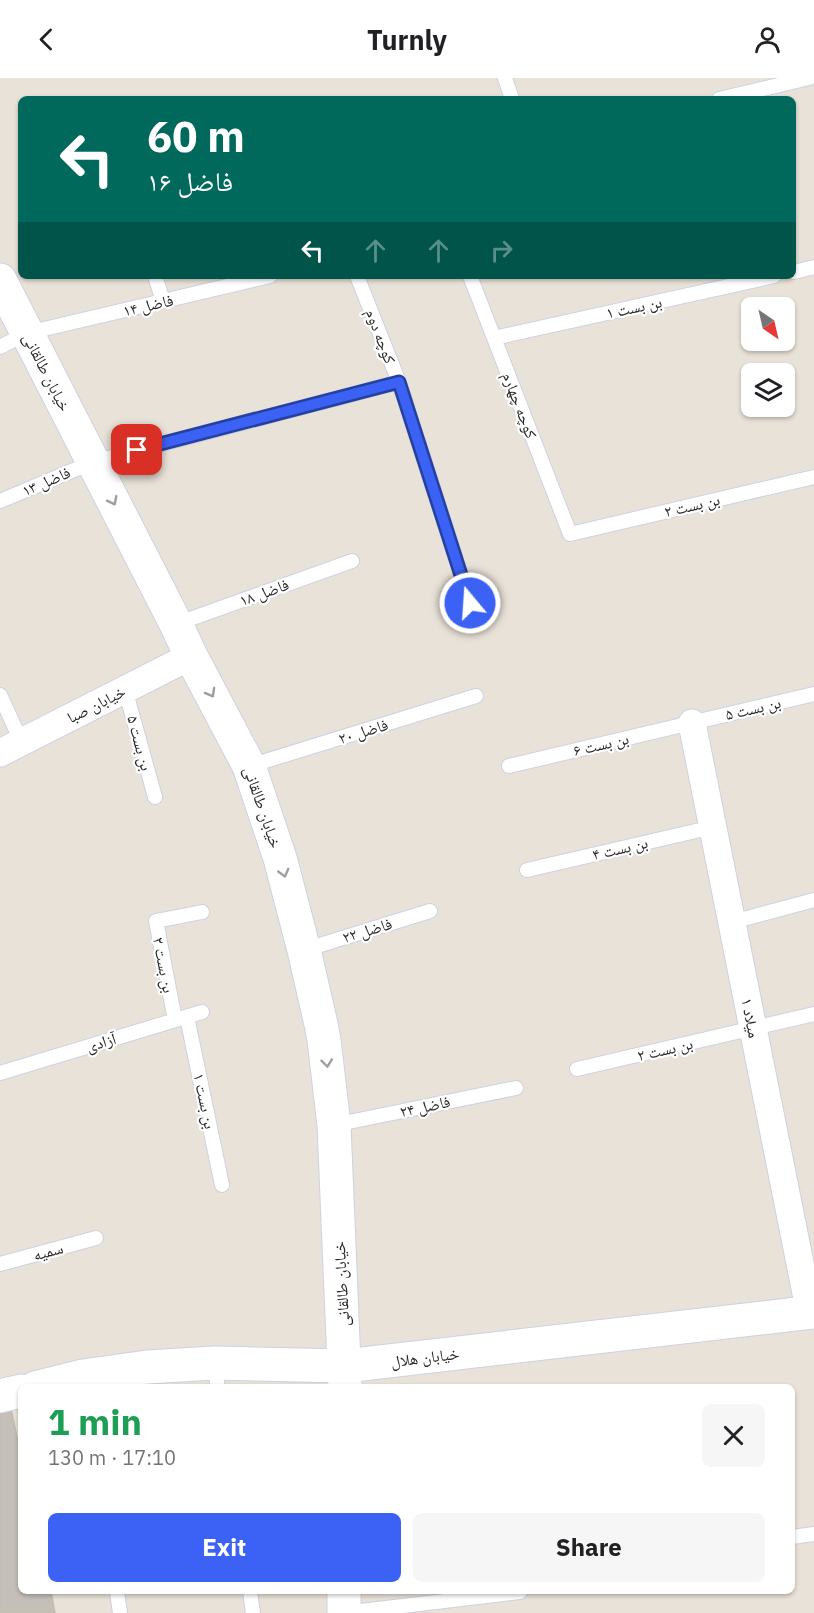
<!DOCTYPE html>
<meta charset="utf-8">
<style>
body{margin:0;font-family:"IBM Plex Sans","Noto Naskh Arabic",sans-serif;background:#f6f6f6;color:#202124;height:100vh;display:flex;flex-direction:column;font-size:22px;white-space:nowrap}
*{box-sizing:border-box;margin:0}
p{font-size:20px;color:#757577}
.icon{flex:none;width:33px;height:33px;fill:none;stroke:currentColor;stroke-width:2;stroke-linecap:round;stroke-linejoin:round}
.map{position:relative;flex:1;overflow:hidden}
.panel{position:absolute;left:18px;top:1306px;width:777px;height:210px;display:flex;flex-direction:column;background:#fff;border-radius:9px;box-shadow:0 2px 4px #0004}
.panel>*{flex:none}
.banner{position:absolute;left:18px;top:18px;width:778px;height:183px;border-radius:9px;box-shadow:0 2px 4px #0004;background:#00695c;color:#fff;overflow:hidden}
.needle{width:39px;rotate:146deg}
.tools{position:absolute;left:741px;top:219px;display:grid;gap:12px}
.tools a{display:grid;place-items:center;width:54px;height:54px;border-radius:9px;background:#fff;box-shadow:0 2px 4px #0004;font-size:30px}
.pin{position:absolute;display:grid;place-items:center;width:51px;height:51px;color:#fff;margin:-26px;border-radius:12px;box-shadow:0 3px 9px #0006}
.me{position:absolute;width:66px;margin:-33px;rotate:342deg;stroke-linejoin:round;filter:drop-shadow(0 0 4px #0008)}
.turn{display:flex;align-items:center;gap:21px;height:126px;padding:0 30px;font-size:27px}
.turn .icon{width:78px;height:78px;stroke-width:2.5}
.turn b{display:block;font-size:42px;line-height:51px}
.lanes{display:flex;align-items:center;height:57px;padding:0 30px;background:#0003;justify-content:center;gap:30px;direction:ltr}
.lanes .off{opacity:.35}
.round{display:grid;place-items:center;flex:none;width:63px;height:63px;border-radius:9px;background:#f6f6f6}
.summary{display:flex;align-items:center;justify-content:space-between;height:102px;padding:0 30px}
h1{font-size:36px;font-weight:700;line-height:45px;color:#1e9e55}
.button{display:flex;gap:12px;margin-top:auto;padding:12px 30px}
.button a{flex:1;height:69px;border-radius:9px;background:#3b62f4;color:#fff;font-size:24px;font-weight:700;line-height:69px;text-align:center}
.button a+a{background:#f6f6f6;color:#202124}
header{display:flex;justify-content:space-between;align-items:center;height:78px;padding:0 30px;background:#fff;font-size:27px;font-weight:700}
.map>svg:first-child{display:block}
.building{fill:#c4bfb8;stroke:#c4bdb2;stroke-width:1.5}
.lines{fill:none;stroke-linecap:round;stroke-linejoin:round}
.service-casing{stroke:#ced2e0;stroke-width:16}
.minor-casing{stroke:#ced2e0;stroke-width:29}
.secondary-casing{stroke:#ced2e0;stroke-width:35}
.service{stroke:#fff;stroke-width:14}
.minor{stroke:#fff;stroke-width:27}
.secondary{stroke:#fff;stroke-width:33}
.oneway{stroke:#9e9e9e}
.route-casing{stroke:#26409f;stroke-width:15}
.route{stroke:#3b62f4;stroke-width:10}
.labels{text-anchor:middle;stroke-width:4.5;stroke-linejoin:round;paint-order:stroke}
.street-label{font-size:16px;fill:#272727;stroke:#fff}
</style>
<header><svg class="icon" aria-label="back" viewBox="0 0 24 24"><path d="M15 5l-7 7 7 7"/></svg>Turnly<svg class="icon" aria-label="person" viewBox="0 0 24 24"><circle cx="12" cy="8" r="4"/><path d="M4 21q1-7 8-7t8 7"/></svg></header>
<div class="map">
<svg width="814" height="1535" viewBox="0 0 814 1535">
<rect width="100%" height="100%" fill="#e9e2d8"/>
<path class="building" d="M10,1326L21,1378V1514H51L55,1535H0V1329Z"/>
<g class="lines">
<defs>
<path id="service" d="M505,0L512,21
M719,21L809,0
M794,194L814,189
M155,198L163,223
M357,198L399,304L470,525
M470,198L570,456L814,399
M494,260L774,198
M0,269L27,255L270,198
M0,423L93,384L399,304
M176,546L352,483
M125,611L155,719
M0,617L21,663
M249,688L476,618
M509,688L814,616
M527,792L713,749
M732,844L814,822
M304,872L430,833
M187,939L222,1107
M175,942L156,843L202,834
M577,991L814,936
M0,995L202,934
M334,1047L516,1010
M0,1186L96,1160
M214,1285L218,1310
M792,1459L814,1456
M117,1514L120,1535
M250,1514L253,1535
M344,1535L520,1514"/>
<path id="minor" d="M692,645L810,1235
M0,675L191,578"/>
<path id="secondary" d="M0,202L176,546L191,578L249,688L280,780L304,872L321,946L324,962L334,1047L345,1310
M35,1310L83,1298L147,1289L214,1285L345,1288L814,1234
M0,1318L21,1313
M344,1535V1514"/>
</defs>
<use href="#service" class="service-casing"/>
<use href="#minor" class="minor-casing"/>
<use href="#secondary" class="secondary-casing"/>
<use href="#service" class="service"/>
<use href="#minor" class="minor"/>
<use href="#secondary" class="secondary"/>
</g>
<defs><path id="oneway-chevron" d="M-2-3.5L2.5 0L-2 3.5" fill="none" stroke-width="1.6" stroke-linecap="round" stroke-linejoin="round" transform="scale(1.5)"/></defs>
<g class="oneway">
<use href="#oneway-chevron" transform="translate(113 423) rotate(63)"/>
<use href="#oneway-chevron" transform="translate(211 615) rotate(61)"/>
<use href="#oneway-chevron" transform="translate(284 795) rotate(75)"/>
<use href="#oneway-chevron" transform="translate(327 985) rotate(84)"/>
</g>
<g class="lines">
<defs>
<path id="route" d="M137,372L399,304L470,525"/>
</defs>
<use href="#route" class="route-casing"/>
<use href="#route" class="route"/>
</g>
<g class="labels">
<g class="street-label">
<text transform="translate(148 227) rotate(-13)" y="6">فاضل ۱۴</text>
<text transform="translate(634 229) rotate(-12)" y="6">بن بست ۱</text>
<text transform="translate(381 258) rotate(69)" y="6">کوچه دوم</text>
<text transform="translate(47 294) rotate(63)" y="6">خیابان طالقانی</text>
<text transform="translate(520 327) rotate(69)" y="6">کوچه چهارم</text>
<text transform="translate(46 403) rotate(-23)" y="6">فاضل ۱۳</text>
<text transform="translate(692 427) rotate(-13)" y="6">بن بست ۲</text>
<text transform="translate(264 514) rotate(-20)" y="6">فاضل ۱۸</text>
<text transform="translate(96 626) rotate(-27)" y="6">خیابان صبا</text>
<text transform="translate(753 630) rotate(-13)" y="6">بن بست ۵</text>
<text transform="translate(363 653) rotate(-17)" y="6">فاضل ۲۰</text>
<text transform="translate(140 665) rotate(75)" y="6">بن بست ۵</text>
<text transform="translate(601 666) rotate(-13)" y="6">بن بست ۶</text>
<text transform="translate(263 729) rotate(71)" y="6">خیابان طالقانی</text>
<text transform="translate(620 770) rotate(-13)" y="6">بن بست ۴</text>
<text transform="translate(367 852) rotate(-17)" y="6">فاضل ۲۲</text>
<text transform="translate(164 887) rotate(79)" y="6">بن بست ۲</text>
<text transform="translate(751 940) rotate(79)" y="6">میلاد ۱</text>
<text transform="translate(101 964) rotate(-17)" y="6">آزادی</text>
<text transform="translate(665 971) rotate(-13)" y="6">بن بست ۲</text>
<text transform="translate(205 1023) rotate(78)" y="6">بن بست ۱</text>
<text transform="translate(425 1028) rotate(-12)" y="6">فاضل ۲۴</text>
<text transform="translate(48 1173) rotate(-15)" y="6">سمیه</text>
<text transform="translate(341 1206) rotate(-93)" y="6">خیابان طالقانی</text>
<text transform="translate(425 1279) rotate(-7)" y="6">خیابان هلال</text>
</g>
</g>
</svg>
<div class="tools">
<a><svg class="needle" viewBox="-14 -14 28 28"><path d="M0-13l5 13h-10z" fill="#e53935"/><path d="M0 13l5-13h-10z" fill="#757577"/></svg></a>
<a><svg class="icon" aria-label="layers" viewBox="0 0 24 24"><path d="M12 4l9 5-9 5-9-5zM3 14l9 5 9-5"/></svg></a>
</div>
<div class="pin" style="left:137px;top:372px;background:#d93025"><svg class="icon" aria-label="arrive" viewBox="0 0 24 24"><path d="M6 21V4h12l-3 4 3 4H6"/></svg></div>
<svg class="me" style="left:470px;top:525px" viewBox="-20 -20 40 40"><circle r="17" fill="#3b62f4" stroke="#fff" stroke-width="3"/><path d="M0-11L8 9 0 5-8 9z" fill="#fff"/></svg>
<div class="banner">
<div class="turn"><svg class="icon" aria-label="left" viewBox="0 0 24 24"><path d="M17 20v-9H6M10 6l-5 5 5 5"/></svg><div><b>60 m</b>فاضل ۱۶</div></div>
<div class="lanes"><svg class="icon" aria-label="left" viewBox="0 0 24 24"><path d="M17 20v-9H6M10 6l-5 5 5 5"/></svg><svg class="icon off" aria-label="ahead" viewBox="0 0 24 24"><path d="M12 20V5M6 11l6-6 6 6"/></svg><svg class="icon off" aria-label="ahead" viewBox="0 0 24 24"><path d="M12 20V5M6 11l6-6 6 6"/></svg><svg class="icon off" aria-label="right" viewBox="0 0 24 24"><path d="M7 20v-9h11M14 6l5 5-5 5"/></svg></div>
</div>
<section class="panel">
<div class="summary"><div><h1>1 min</h1><p>130 m · 17:10</p></div><a class="round"><svg class="icon" aria-label="close" viewBox="0 0 24 24"><path d="M6 6l12 12M18 6L6 18"/></svg></a></div>
<div class="button"><a>Exit</a><a>Share</a></div>
</section>
</div>
